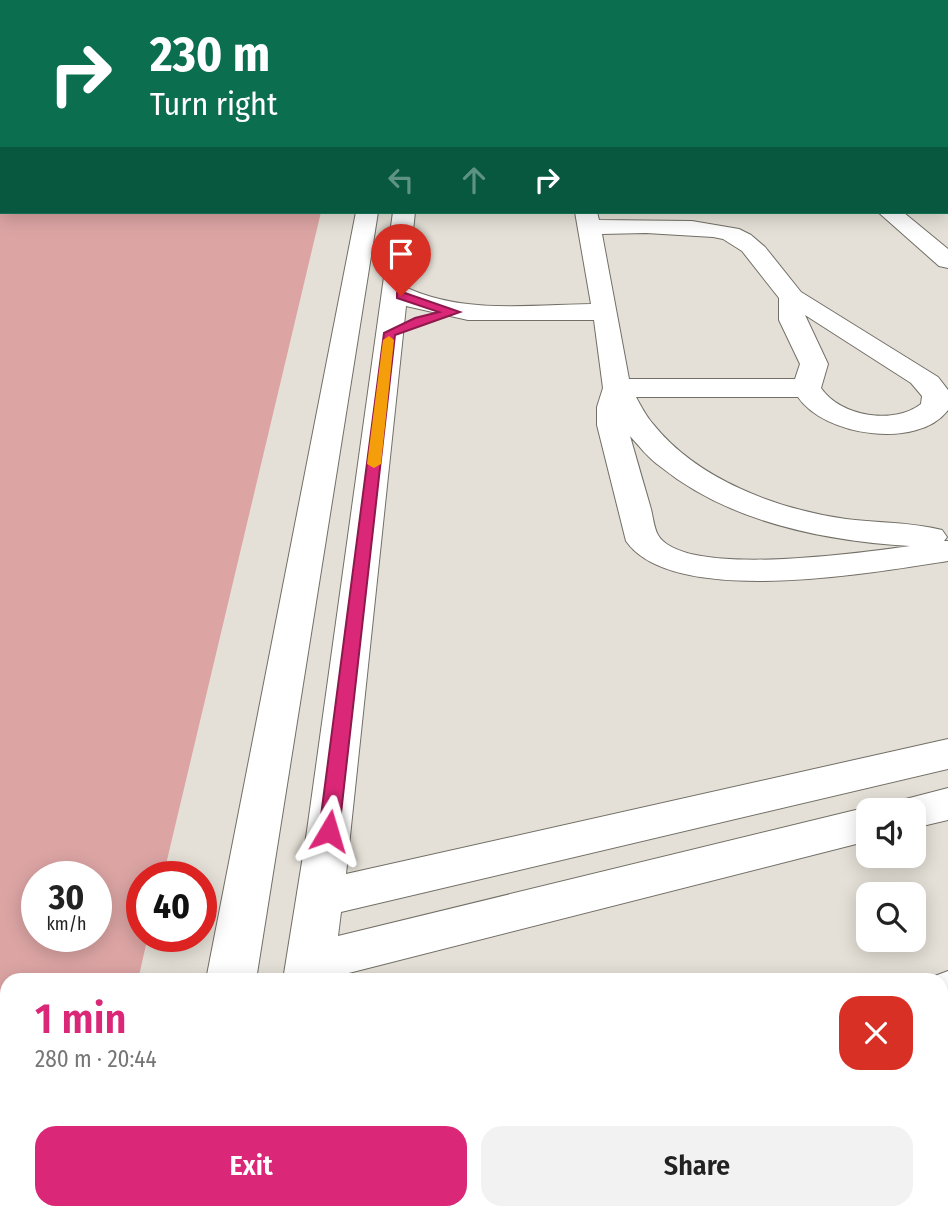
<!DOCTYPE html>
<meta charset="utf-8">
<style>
body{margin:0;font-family:"Fira Sans Condensed",sans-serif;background:#f2f2f2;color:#222;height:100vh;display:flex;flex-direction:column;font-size:26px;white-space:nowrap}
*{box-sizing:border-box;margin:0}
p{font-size:23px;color:#767676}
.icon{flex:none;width:38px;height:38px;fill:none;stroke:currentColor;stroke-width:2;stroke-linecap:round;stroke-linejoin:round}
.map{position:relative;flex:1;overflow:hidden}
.sheet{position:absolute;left:0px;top:973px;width:948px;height:247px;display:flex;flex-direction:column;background:#fff;border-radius:21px 21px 0 0;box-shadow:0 4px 18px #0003}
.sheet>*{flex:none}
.banner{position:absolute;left:0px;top:0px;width:948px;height:214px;box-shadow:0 4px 18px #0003;background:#0b6e4f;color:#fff;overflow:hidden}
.controls{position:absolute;left:856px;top:798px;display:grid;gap:14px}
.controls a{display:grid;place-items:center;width:70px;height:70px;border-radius:14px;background:#fff;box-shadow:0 4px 18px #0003;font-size:35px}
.speed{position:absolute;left:21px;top:861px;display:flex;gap:14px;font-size:35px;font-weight:700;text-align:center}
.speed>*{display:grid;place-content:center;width:91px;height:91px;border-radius:50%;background:#fff;box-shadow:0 4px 18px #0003;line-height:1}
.speed small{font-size:18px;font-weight:400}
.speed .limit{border:10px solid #d22;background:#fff;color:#111}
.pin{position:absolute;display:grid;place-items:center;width:60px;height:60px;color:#fff;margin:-72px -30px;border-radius:50% 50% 50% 0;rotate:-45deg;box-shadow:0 0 7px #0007}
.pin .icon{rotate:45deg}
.me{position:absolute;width:77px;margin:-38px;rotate:7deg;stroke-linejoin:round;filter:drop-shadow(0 0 5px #0008)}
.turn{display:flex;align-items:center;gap:24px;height:147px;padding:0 35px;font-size:32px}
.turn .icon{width:91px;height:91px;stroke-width:2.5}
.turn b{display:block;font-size:49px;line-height:60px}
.lanes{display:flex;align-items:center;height:66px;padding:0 35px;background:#0003;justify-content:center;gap:35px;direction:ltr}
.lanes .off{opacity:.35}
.round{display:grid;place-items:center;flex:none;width:74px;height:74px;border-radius:21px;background:#f2f2f2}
.head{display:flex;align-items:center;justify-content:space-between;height:119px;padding:0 35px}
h1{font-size:42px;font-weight:600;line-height:52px;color:#db2777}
.primary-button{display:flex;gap:14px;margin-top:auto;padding:14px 35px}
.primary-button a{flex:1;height:80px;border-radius:21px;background:#db2777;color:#fff;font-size:28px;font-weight:600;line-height:80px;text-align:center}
.primary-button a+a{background:#f2f2f2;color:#222}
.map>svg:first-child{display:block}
.green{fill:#dca5a4;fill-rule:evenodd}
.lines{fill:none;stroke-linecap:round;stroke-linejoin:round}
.minor-casing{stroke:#726f66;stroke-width:2}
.minor{fill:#fff;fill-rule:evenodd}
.route{fill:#db2777;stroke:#8e194d;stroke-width:2}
.slow{fill:#f59e0b}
</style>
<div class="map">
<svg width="948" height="1219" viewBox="0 0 948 1219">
<rect width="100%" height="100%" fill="#e4e0d7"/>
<path class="green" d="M0,104L2,212H321L163,877H142V936H148L138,980H7V1213H82L81,1219H0ZM37,877H96V936H37Z"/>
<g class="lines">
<defs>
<path id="minor" d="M6,0H27L28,2H7Z
M41,0H55L56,2H41Z
M178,0H195L196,2H179Z
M272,0H287L271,2Z
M316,0H342L343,2H317Z
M594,0H616L617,2H595Z
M709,0H728L729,2H710Z
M745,0H763L764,2H746Z
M947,83H948V93H947Z
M0,85H2V95H0Z
M947,116H948V128H947Z
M356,212H378L256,980H206Z
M393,212H415L407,288C464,314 530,305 591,304L575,212H597L599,220L692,221L739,229L751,235L765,247L801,292L938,377L948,390V410C918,450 824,436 798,397H636C641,406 646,416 653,424C698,480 777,509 846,519C878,523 911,522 942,530L947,537L944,541H948V561C876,572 673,609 626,541L597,425V407L603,388L594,320H468L406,306L346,874L948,739V769L341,912L338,936L868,807L877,810H868V841L333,977V980H283L307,831ZM646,233L713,237L723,239L742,251L779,298V320L800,364L795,379H629L602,234ZM805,315L911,383L922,396L921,404C894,425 841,417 821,388L828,364ZM630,436C640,447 649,459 661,467C729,522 825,541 910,546C865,552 684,579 658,535C654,528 653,517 651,509C644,485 637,461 630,436Z
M878,212H903L948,249V268L939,266Z
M948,788V820L914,828V810H893L898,801Z
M948,971V1056L942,1058V980H924Z
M942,1185L948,1188V1219H913L911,1213H942Z
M159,1213H217L215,1219H157Z
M252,1213H310L309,1219H251Z"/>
</defs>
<use href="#minor" class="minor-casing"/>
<use href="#minor" class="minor"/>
</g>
<path class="route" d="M397,293H405L460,312L395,335L339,831L336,837L329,839L322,837L319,831L384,333L415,318L439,312L397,298Z"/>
<path class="slow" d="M389,336L394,340L381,464L374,468L367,464L383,340Z"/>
</svg>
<div class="controls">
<a><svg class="icon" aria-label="sound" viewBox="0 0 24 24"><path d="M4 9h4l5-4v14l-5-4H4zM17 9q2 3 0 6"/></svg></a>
<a><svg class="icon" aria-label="search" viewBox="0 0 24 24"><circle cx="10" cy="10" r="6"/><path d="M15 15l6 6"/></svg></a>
</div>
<div class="speed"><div>30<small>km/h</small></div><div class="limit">40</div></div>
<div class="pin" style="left:401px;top:296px;background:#d93025"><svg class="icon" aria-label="arrive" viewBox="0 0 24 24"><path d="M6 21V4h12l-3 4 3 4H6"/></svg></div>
<svg class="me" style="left:329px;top:831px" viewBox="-20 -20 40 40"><path d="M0-17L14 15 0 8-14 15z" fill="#db2777" stroke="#fff" stroke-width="4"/></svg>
<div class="banner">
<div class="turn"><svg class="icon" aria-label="right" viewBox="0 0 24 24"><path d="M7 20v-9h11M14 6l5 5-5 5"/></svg><div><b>230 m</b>Turn right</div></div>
<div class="lanes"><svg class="icon off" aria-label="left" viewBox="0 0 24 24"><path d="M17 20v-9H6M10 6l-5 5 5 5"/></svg><svg class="icon off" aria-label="ahead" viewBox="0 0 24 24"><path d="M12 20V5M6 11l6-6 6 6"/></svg><svg class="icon" aria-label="right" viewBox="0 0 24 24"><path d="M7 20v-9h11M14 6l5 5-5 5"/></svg></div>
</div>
<section class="sheet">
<div class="head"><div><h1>1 min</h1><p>280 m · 20:44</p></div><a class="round" style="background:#d93025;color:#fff"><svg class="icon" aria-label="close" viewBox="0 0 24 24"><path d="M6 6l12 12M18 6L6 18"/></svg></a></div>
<div class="primary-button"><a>Exit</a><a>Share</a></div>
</section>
</div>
